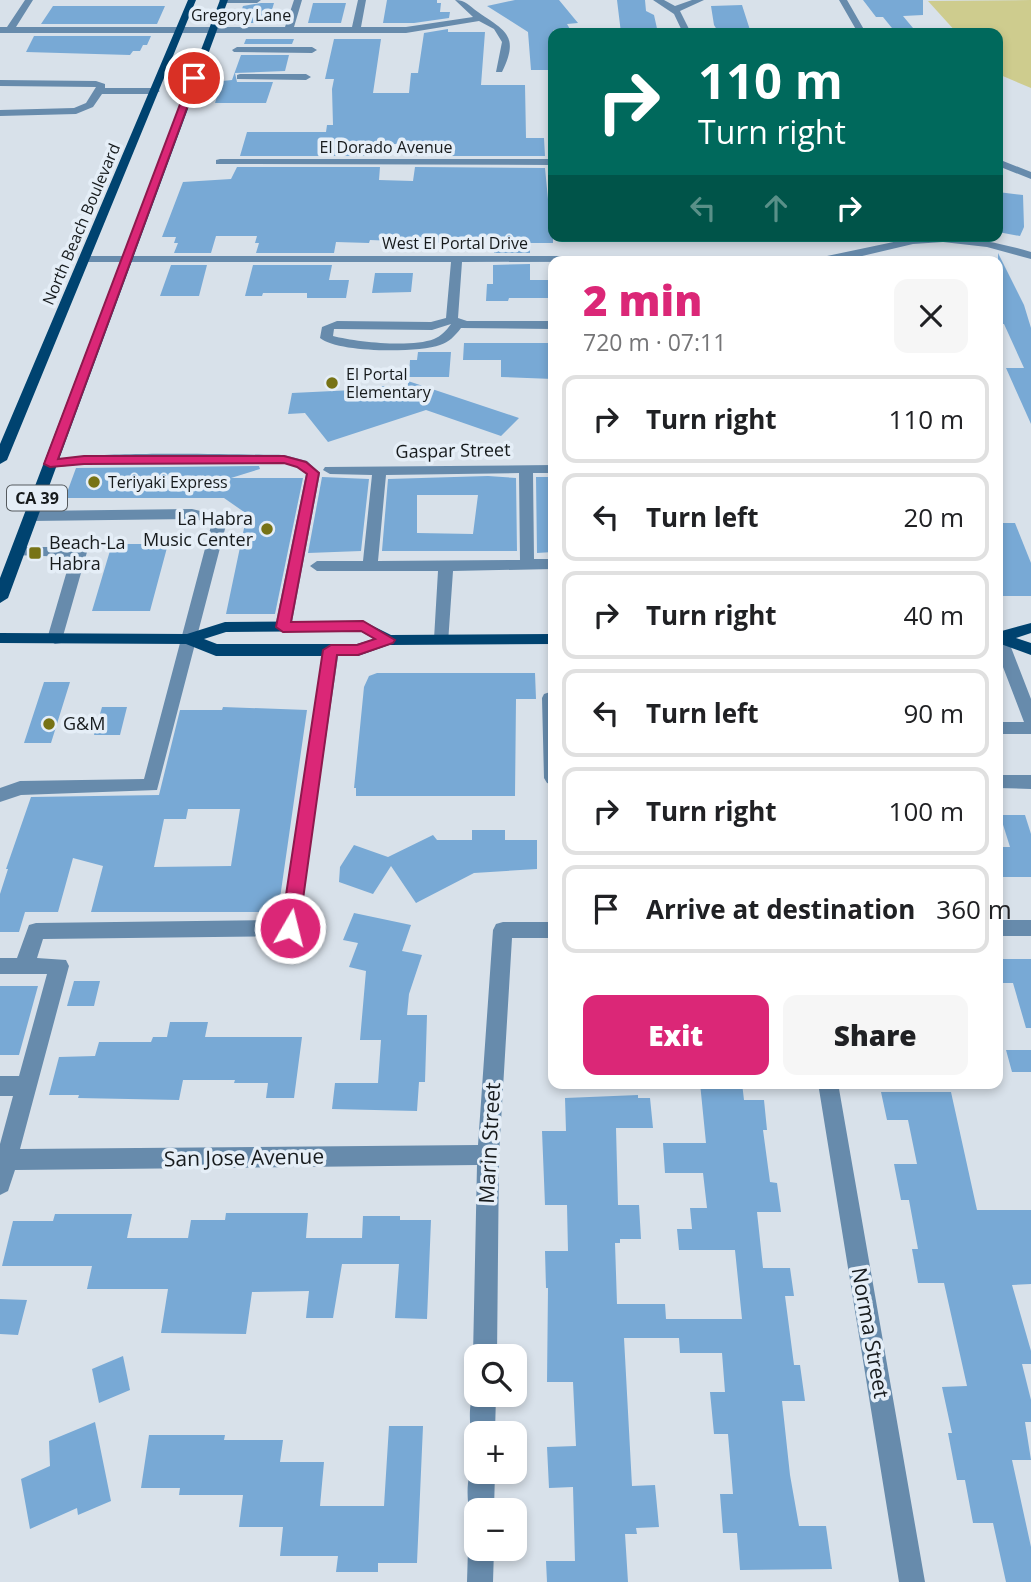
<!DOCTYPE html>
<meta charset="utf-8">
<style>
body{margin:0;font-family:"Open Sans",sans-serif;background:#f6f6f6;color:#202124;height:100vh;display:flex;flex-direction:column;font-size:26px;white-space:nowrap}
*{box-sizing:border-box;margin:0}
p{font-size:23px;color:#757577}
.icon{flex:none;width:38px;height:38px;fill:none;stroke:currentColor;stroke-width:2;stroke-linecap:round;stroke-linejoin:round}
.map{position:relative;flex:1;overflow:hidden}
.panel{position:absolute;left:548px;top:256px;width:455px;height:833px;display:flex;flex-direction:column;background:#fff;border-radius:14px;box-shadow:0 4px 10px #0003}
.panel>*{flex:none}
.hud{position:absolute;left:548px;top:28px;width:455px;height:214px;border-radius:14px;box-shadow:0 4px 10px #0003;background:#00695c;color:#fff;overflow:hidden}
.controls{position:absolute;left:464px;top:1344px;display:grid;gap:14px}
.controls a{display:grid;place-items:center;width:63px;height:63px;border-radius:14px;background:#fff;box-shadow:0 4px 10px #0003;font-size:35px}
.pin{position:absolute;display:grid;place-items:center;width:60px;height:60px;color:#fff;margin:-30px;border:4px solid #fff;border-radius:50%;box-shadow:0 2px 7px #0007}
.me{position:absolute;width:77px;margin:-38px;rotate:8deg;stroke-linejoin:round;filter:drop-shadow(0 0 5px #0008)}
.turn{display:flex;align-items:center;gap:24px;height:147px;padding:0 35px;font-size:32px}
.turn .icon{width:91px;height:91px;stroke-width:2.5}
.turn b{display:block;font-size:49px;line-height:60px}
.lanes{display:flex;align-items:center;height:66px;padding:0 35px;background:#0003;justify-content:center;gap:35px;direction:ltr}
.lanes .off{opacity:.35}
.round{display:grid;place-items:center;flex:none;width:74px;height:74px;border-radius:14px;background:#f6f6f6}
.head{display:flex;align-items:center;justify-content:space-between;height:119px;padding:0 35px}
h1{font-size:42px;font-weight:800;line-height:52px;color:#db2777}
.primary-button{display:flex;gap:14px;margin-top:auto;padding:14px 35px}
.primary-button a{flex:1;height:80px;border-radius:14px;background:#db2777;color:#fff;font-size:28px;font-weight:800;line-height:80px;text-align:center}
.primary-button a+a{background:#f6f6f6;color:#202124}
ul{padding:0;list-style:none}
li{display:flex;align-items:center;gap:21px;height:88px;margin:0 14px 10px;padding:0 21px;border:4px solid #e0e0e0;border-radius:14px}
li div{flex:1}
li b{display:block;font-size:26px}
li em{font-style:normal}
.map>svg:first-child{display:block}
.green{fill:#cecc8e}
.building{fill:#78a9d5;fill-rule:evenodd}
.lines{fill:none;stroke-linecap:round;stroke-linejoin:round}
.minor{fill:#678bac;fill-rule:evenodd}
.major{fill:#004370;fill-rule:evenodd}
.route{fill:#db2777;stroke:#8e194d;stroke-width:2}
.poi-dot{fill:#777316;stroke:#e5eef7;stroke-width:2.5}
.labels{text-anchor:middle;stroke-width:7;stroke-linejoin:round;paint-order:stroke}
.far-street-label{font-size:16px;fill:#171b1d;stroke:#e5eef7}
.far-poi-label{font-size:16px;fill:#171b1d;stroke:#e5eef7;text-anchor:start}
.shield{fill:#e5eef7;stroke:#555a5e;stroke-width:2}
.shield-label{font-size:16px;font-weight:bold;fill:#171b1d}
.street-label{font-size:18px;fill:#171b1d;stroke:#e5eef7}
.poi-label{font-size:18px;fill:#171b1d;stroke:#e5eef7;text-anchor:start}
.near-street-label{font-size:21px;fill:#171b1d;stroke:#e5eef7}
</style>
<div class="map">
<svg width="1031" height="1582" viewBox="0 0 1031 1582">
<rect width="100%" height="100%" fill="#d8e1ea"/>
<path class="green" d="M1031,0V88L998,74V33H957L928,1Z"/>
<path class="building" d="M387,0H437V3H441L440,12H450L449,18L414,23H383Z
M515,0H559L578,23L567,24L570,29L553,30V70H531L528,32L487,6Z
M617,0H645L646,11L654,15L658,33H621Z
M863,0H923V15L903,16L913,28H904L906,33H896L883,17H876Z
M261,3H274L268,23H237L243,6Z
M313,3H346L341,23H308Z
M742,5L750,30L719,33L714,25L711,6Z
M53,6H165L157,24H41Z
M448,29V32H485L481,85H525L526,138H544L545,156H416L417,144H384L382,156H240L247,132H326L327,125H333L332,89L334,79H325L334,39H381L373,93H409L411,73H418L424,33Z
M34,36H151L147,45H143L140,51H133L130,55L26,52Z
M246,39H294L292,44H244Z
M241,55H289L285,71L235,73L237,82H273L266,103H215L222,81L232,80Z
M237,167H380L379,180L413,181L415,167L545,168L550,220H553V243H530V253H494V243H488V237H451L448,238L447,243L370,240L369,243L336,242L334,253H256L259,243H255L257,236H216L211,253H174L178,243H174L176,237H162L183,182L231,179Z
M998,192L1023,195L1024,227L1020,236L998,232Z
M998,253L1024,305L1031,328V424L1006,368H1024L1004,324H998Z
M530,264V280H549L550,298H509L508,301H486L487,284H493V265Z
M171,265H207L199,296H160Z
M253,265H332L329,280H349L346,298H307V293H263L262,296H245Z
M375,273H413L411,292L372,293Z
M464,343H553V379L501,377V360H463Z
M418,352H451L449,377H409L410,360H417Z
M408,381L519,418L501,436L426,410L328,442L305,413L288,414L292,393L354,390V386H408Z
M259,466L260,469L231,478H303L275,614H226L247,514L224,498H65L76,468Z
M488,476L516,478L517,551H382L388,479ZM417,495H478L473,534L417,533Z
M322,477L369,479L361,551L308,553Z
M536,477H553V552L537,553Z
M998,523H1015L1031,563V596H998Z
M112,544H168L150,611H92Z
M377,673H535L536,699H516L515,796H356V788H354L364,687L369,676Z
M44,682H70L51,743H24Z
M102,707H127L120,735H94Z
M223,707L307,710L278,912H91L103,866L73,858L58,912H25L19,932H0V894L8,869H6L31,797L159,795L180,710H222ZM188,809H240L231,866L154,867L164,819H186Z
M1000,815H1025L1031,834V877H998V847H1010Z
M472,830H505V840H537V869L474,873L416,903L391,866L373,894L339,882L340,867L354,845L388,857L433,835L437,840H472Z
M354,913L411,925L402,951L422,955L409,994L407,1015H427L425,1082H419L417,1111L332,1109L335,1083H378L381,1040H360L366,971L349,967L358,943L343,940Z
M998,959H1031V1028H1026L1013,983H998Z
M74,981H100L94,1006H67Z
M0,986H38L19,1055H0Z
M170,1022H208L205,1037H302L294,1098H266L268,1083H234L235,1080H183L179,1100L78,1098L79,1095H49L59,1057L95,1056L99,1042H151L153,1037H167Z
M1006,1050H1031V1072H1012Z
M700,1083H742L744,1100H764L767,1130H763L770,1182L777,1183L781,1212H757L763,1268H790L794,1296H785L794,1365H800L805,1401H782L790,1475L799,1526H826L832,1569L740,1570L737,1533H723L720,1494H733L728,1434H714L710,1392H725L722,1353H680L679,1338H624L632,1486L655,1485L659,1527L636,1528L637,1534H625L628,1582H547L546,1561H575L573,1487L549,1488L547,1447L576,1446L573,1382H547L548,1288H546L545,1251H568L567,1205H545L542,1131H566L565,1098L638,1095V1098H650L653,1128H616L618,1205H639L641,1239H620V1243H615L617,1304H665L666,1319H742L735,1250H679L677,1229H692L690,1208H707L703,1173H665L663,1143H706Z
M881,1092H951L977,1210H1031V1284L1012,1285L1031,1351V1364H1022L1031,1400V1422H1025L1031,1460H1012L1031,1547V1582H1006L993,1523H973L965,1480H957L948,1433H952L942,1387L967,1386L944,1283H918L912,1249H918L909,1200H901L894,1164H917L908,1120H887Z
M226,1213H308L306,1238H362L363,1216H400V1220H431L427,1319L395,1318L399,1264H342L333,1318H306L309,1291L252,1292L246,1334L161,1333L168,1289H87L92,1266H2L13,1221H53L55,1214H132L127,1238H188L191,1220H225Z
M0,1299L27,1300L18,1335L0,1334Z
M123,1356L130,1390L99,1403L92,1369Z
M95,1422L111,1501L78,1515L77,1508L30,1529L21,1479L50,1466L49,1441Z
M389,1426H423L417,1563H378V1572H336L338,1556H280L283,1527H239L243,1495H179L180,1488H141L149,1435H225L224,1440H283L280,1462H324L320,1506H384Z"/>
<g class="lines">
<path class="minor" d="M25,0H33L16,27H285L294,0H302L294,27H352L358,0H366L361,27H406L473,17L455,0C466,0 469,6 478,12C505,31 520,35 502,72H496L502,42L494,29L479,21L406,33H0V27H7Z
M219,0H261L257,3H223Z
M653,0H664L675,6L692,0H704L680,11L691,33H683L674,14Z
M839,0H847L866,33H858Z
M237,47H312L317,50L312,53L234,52L232,50Z
M240,74H306L311,77L306,80L237,79V75Z
M0,80L96,81L105,84V88H155L160,91L155,94H102L93,107L76,114L0,116V110L74,108L86,103L96,87L0,86Z
M220,159H553V165L216,164V160Z
M998,159L1031,172V179L998,166Z
M922,236C961,236 994,241 1031,252V259L987,247L943,242L913,244L841,261L462,262L458,318L467,321H553V329L461,328C455,336 449,342 440,345C418,353 338,353 320,338L322,327L337,321L431,322L446,318L451,262H84L78,259L84,256H827ZM451,324C446,331 441,336 434,339C411,348 356,342 333,336L334,329H337L432,330Z
M284,455L307,461L320,473L291,627L283,632L275,627L306,474L297,467L283,463L84,464L50,468L43,464C60,449 249,455 284,455Z
M553,465V473H533L534,559H553V569L453,571L448,643L442,644L434,639L438,571H317L310,566L317,561H363L372,475L330,474L323,470L325,467ZM519,473L520,560L378,561L386,475Z
M192,509L213,514L226,525L157,790L21,795L0,802V788L20,781L144,779L211,526L204,521L192,519L31,521L24,516L31,511Z
M18,547H80L87,552L61,643L55,644L47,639L71,557L13,555L11,552L13,549Z
M998,632L1005,633L1007,637L1031,699V734H998V722H1024L998,654Z
M331,644L339,650L297,934L290,936L43,939L37,958L66,960L69,966L20,1149L478,1145L493,930L496,924L503,922H553V938H512L499,1155L497,1356H476V1363L473,1356L477,1165L15,1170L8,1191L0,1195V1144L13,1096H0V1076H19L47,974H0V958H17L29,925L36,923L282,920L323,650Z
M553,691V785L547,783L544,778L542,698L544,694Z
M998,775H1031V789L998,788Z
M998,920H1031V936H998Z
M818,1083H838L925,1582H899Z
M475,1386L476,1395H496L495,1433H476V1443C467,1430 469,1401 475,1386Z
M476,1462V1472H495L494,1510H476V1521L472,1519C466,1505 465,1473 476,1462Z
M476,1538V1549H494L493,1582H467L468,1549L472,1540Z"/>
<path class="major" d="M188,0H196L7,460L0,464V444Z
M220,0H228L8,598L0,603V578Z
M363,621L391,635L553,634V644L389,645L358,656H216L186,644L0,643V633L187,634L225,622ZM360,631L374,639L357,644H217L204,639L226,632Z
M1031,623V633L1016,638L1031,643V655L998,643V632Z"/>
</g>
<path class="route" d="M194,75L198,78L58,459L84,456H284L306,462L319,473L291,622L363,621L395,640L393,643L358,655H337L299,928L296,933L290,936L284,933L281,928L323,650L331,645H357L375,639L361,631L283,632L276,627L307,474L297,467L284,463L84,464L50,467L44,464L190,78Z"/>
<g class="poi-dot">
<circle cx="332" cy="383" r="7"/>
<circle cx="94" cy="482" r="7"/>
<circle cx="267" cy="529" r="7"/>
<rect x="28" y="546" width="14" height="14" rx="3.5"/>
<circle cx="49" cy="724" r="7"/>
</g>
<g class="labels">
<g class="far-street-label">
<text x="241" y="21">Gregory Lane</text>
<text x="386" y="153">El Dorado Avenue</text>
<text transform="translate(81 224) rotate(-67)" y="6">North Beach Boulevard</text>
<text x="455" y="249">West El Portal Drive</text>
</g>
<g class="far-poi-label">
<text x="346" y="380">El Portal<tspan x="346" dy="18">Elementary</tspan></text>
<text x="108" y="488">Teriyaki Express</text>
</g>
<rect class="shield" x="7" y="485.5" width="60" height="25" rx="5"/>
<g class="shield-label">
<text x="37" y="504">CA 39</text>
</g>
<g class="street-label">
<text transform="translate(453 451) rotate(-1)" y="6">Gaspar Street</text>
</g>
<g class="poi-label">
<text x="253" y="525" text-anchor="end">La Habra<tspan x="253" dy="21">Music Center</tspan></text>
<text x="49" y="549">Beach-La<tspan x="49" dy="21">Habra</tspan></text>
<text x="63" y="730">G&amp;M</text>
</g>
<g class="near-street-label">
<text transform="translate(490 1143) rotate(-87)" y="7">Marin Street</text>
<text transform="translate(244 1158) rotate(-1)" y="7">San Jose Avenue</text>
<text transform="translate(870 1333) rotate(80)" y="7">Norma Street</text>
</g>
</g>
</svg>
<div class="controls">
<a><svg class="icon" aria-label="search" viewBox="0 0 24 24"><circle cx="10" cy="10" r="6"/><path d="M15 15l6 6"/></svg></a>
<a>+</a>
<a>−</a>
</div>
<div class="pin" style="left:194px;top:78px;background:#d93025"><svg class="icon" aria-label="arrive" viewBox="0 0 24 24"><path d="M6 21V4h12l-3 4 3 4H6"/></svg></div>
<svg class="me" style="left:290px;top:928px" viewBox="-20 -20 40 40"><circle r="17" fill="#db2777" stroke="#fff" stroke-width="3"/><path d="M0-11L8 9 0 5-8 9z" fill="#fff"/></svg>
<div class="hud">
<div class="turn"><svg class="icon" aria-label="right" viewBox="0 0 24 24"><path d="M7 20v-9h11M14 6l5 5-5 5"/></svg><div><b>110 m</b>Turn right</div></div>
<div class="lanes"><svg class="icon off" aria-label="left" viewBox="0 0 24 24"><path d="M17 20v-9H6M10 6l-5 5 5 5"/></svg><svg class="icon off" aria-label="ahead" viewBox="0 0 24 24"><path d="M12 20V5M6 11l6-6 6 6"/></svg><svg class="icon" aria-label="right" viewBox="0 0 24 24"><path d="M7 20v-9h11M14 6l5 5-5 5"/></svg></div>
</div>
<section class="panel">
<div class="head"><div><h1>2 min</h1><p>720 m · 07:11</p></div><a class="round"><svg class="icon" aria-label="close" viewBox="0 0 24 24"><path d="M6 6l12 12M18 6L6 18"/></svg></a></div>
<ul>
<li><svg class="icon" aria-label="right" viewBox="0 0 24 24"><path d="M7 20v-9h11M14 6l5 5-5 5"/></svg><div><b>Turn right</b></div><em>110 m</em></li>
<li><svg class="icon" aria-label="left" viewBox="0 0 24 24"><path d="M17 20v-9H6M10 6l-5 5 5 5"/></svg><div><b>Turn left</b></div><em>20 m</em></li>
<li><svg class="icon" aria-label="right" viewBox="0 0 24 24"><path d="M7 20v-9h11M14 6l5 5-5 5"/></svg><div><b>Turn right</b></div><em>40 m</em></li>
<li><svg class="icon" aria-label="left" viewBox="0 0 24 24"><path d="M17 20v-9H6M10 6l-5 5 5 5"/></svg><div><b>Turn left</b></div><em>90 m</em></li>
<li><svg class="icon" aria-label="right" viewBox="0 0 24 24"><path d="M7 20v-9h11M14 6l5 5-5 5"/></svg><div><b>Turn right</b></div><em>100 m</em></li>
<li><svg class="icon" aria-label="arrive" viewBox="0 0 24 24"><path d="M6 21V4h12l-3 4 3 4H6"/></svg><div><b>Arrive at destination</b></div><em>360 m</em></li>
</ul>
<div class="primary-button"><a>Exit</a><a>Share</a></div>
</section>
</div>
